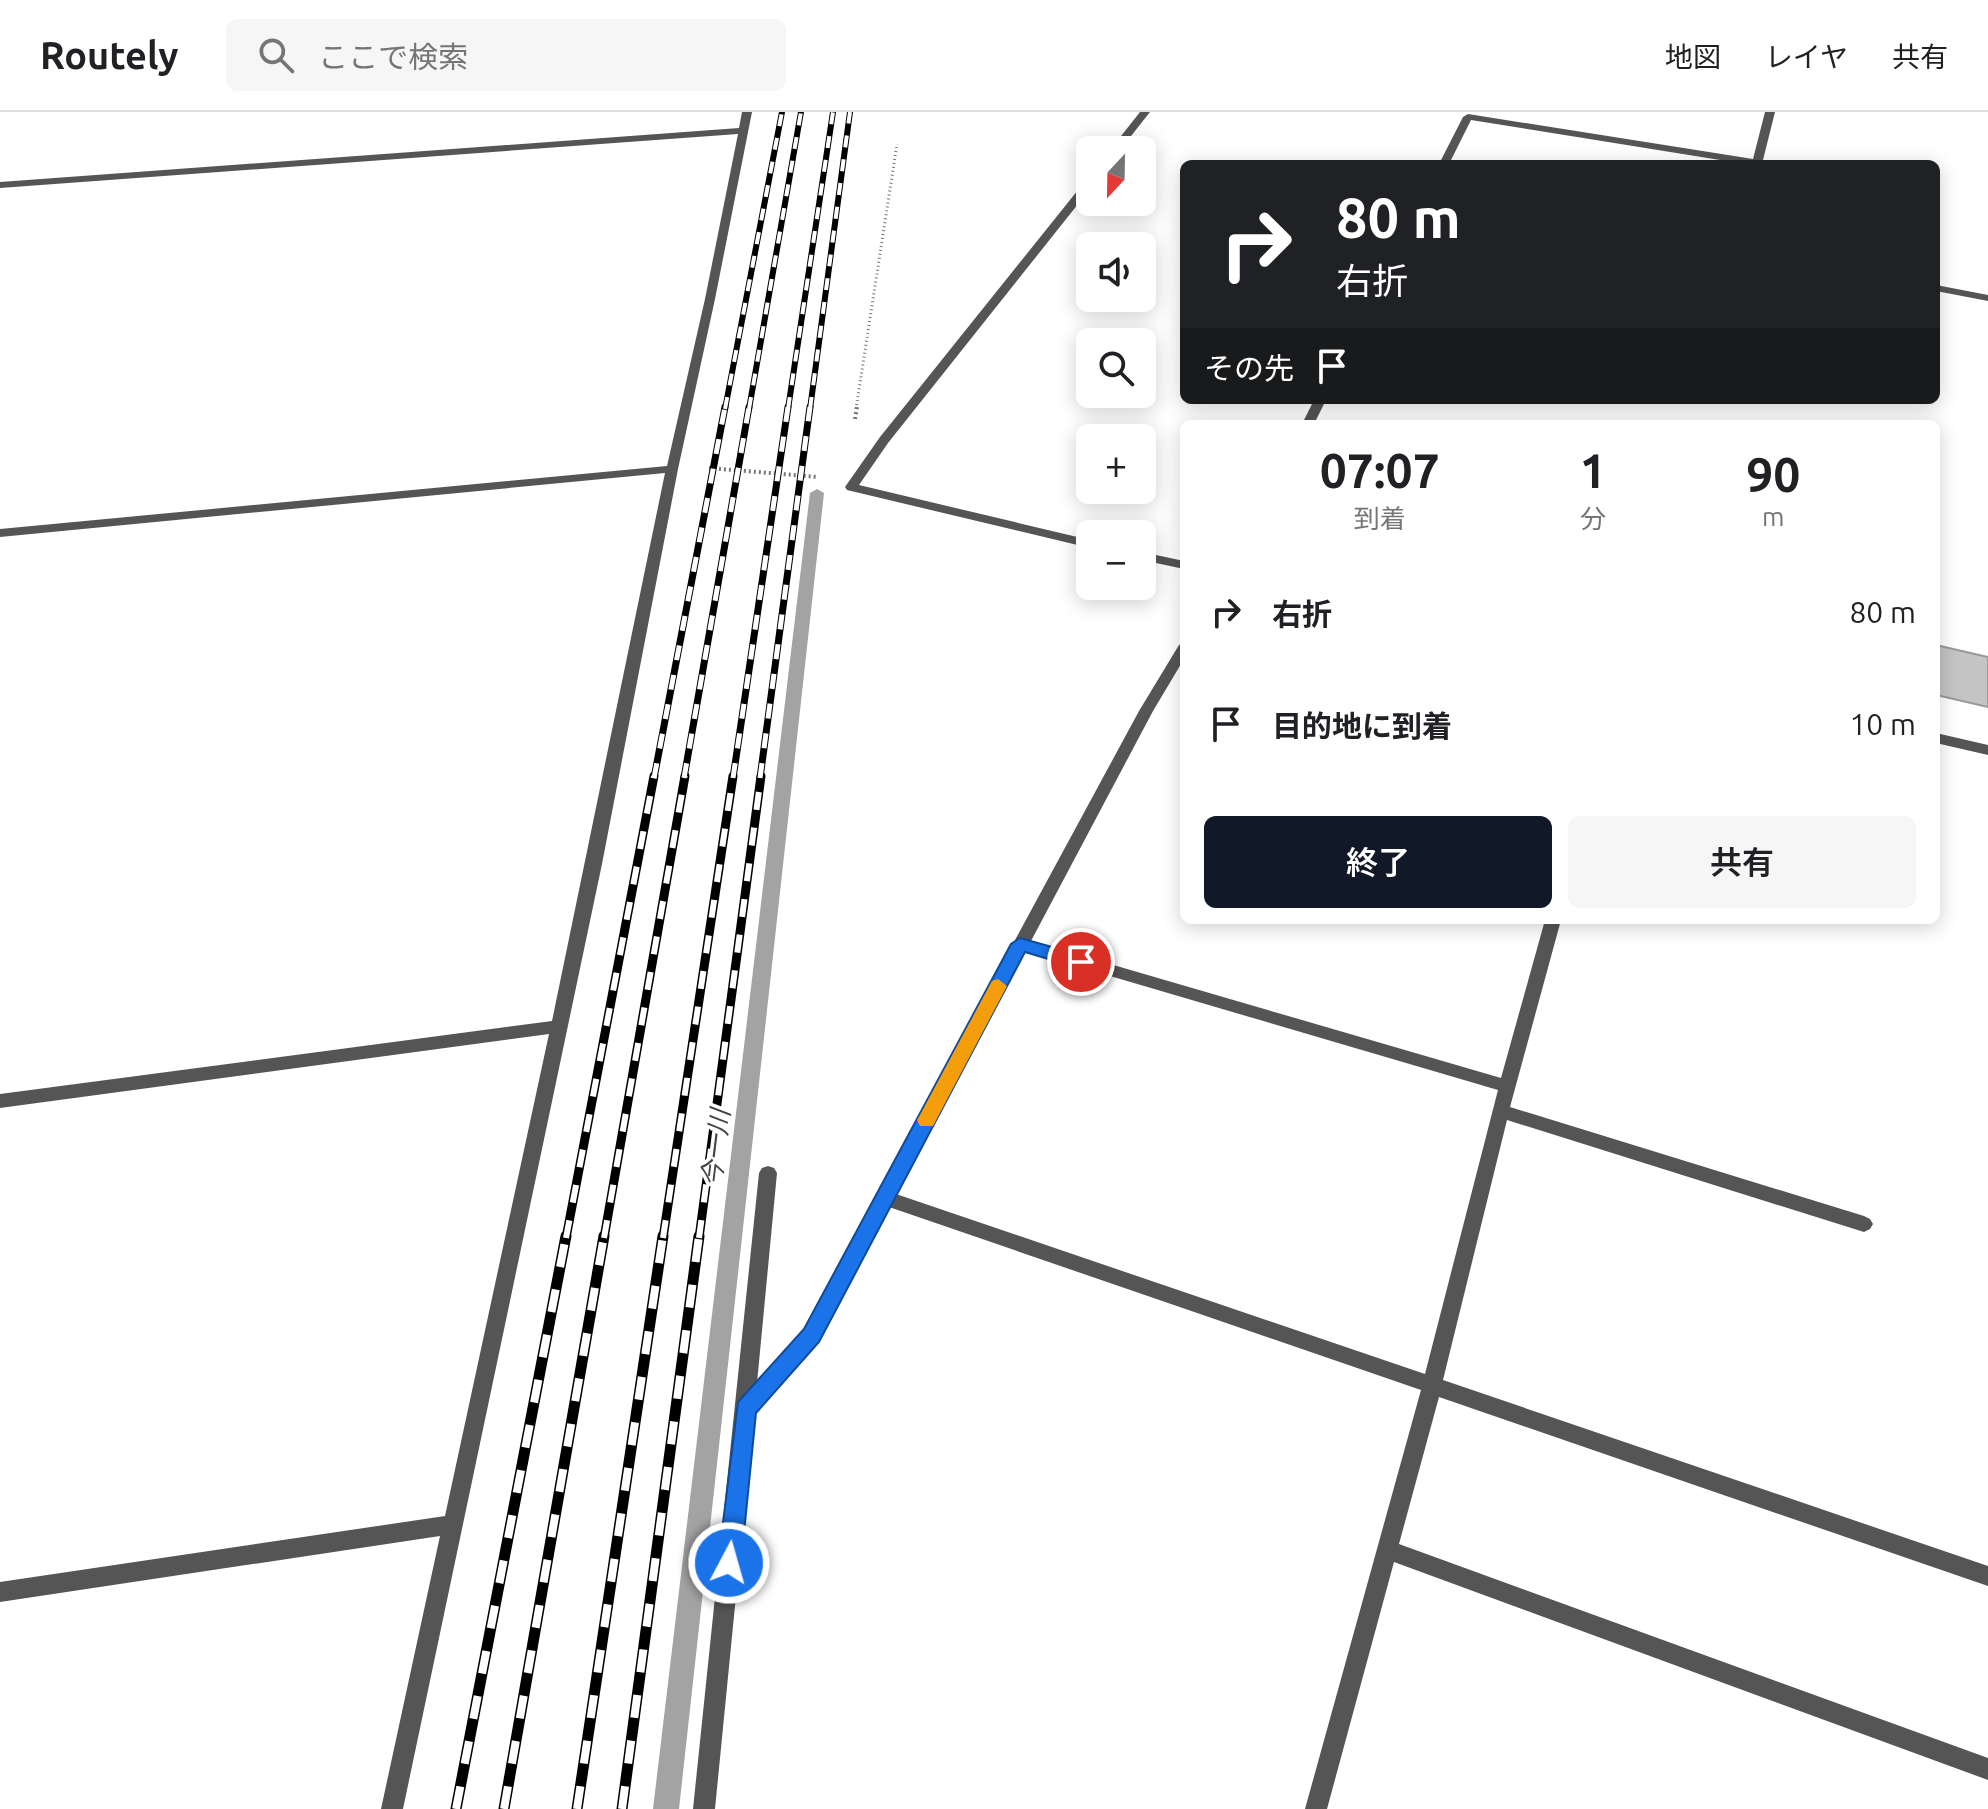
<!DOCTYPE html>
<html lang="ja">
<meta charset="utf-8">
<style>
body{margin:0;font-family:Ubuntu,"Noto Sans JP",sans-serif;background:#f6f6f6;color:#202124;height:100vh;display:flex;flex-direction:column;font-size:30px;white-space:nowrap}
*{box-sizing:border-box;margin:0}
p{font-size:26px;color:#757577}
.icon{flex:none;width:44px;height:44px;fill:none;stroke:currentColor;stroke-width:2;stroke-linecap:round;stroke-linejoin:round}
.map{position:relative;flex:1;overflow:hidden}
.drawer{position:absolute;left:1180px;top:308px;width:760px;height:504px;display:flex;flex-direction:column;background:#fff;border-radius:12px;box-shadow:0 4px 20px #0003}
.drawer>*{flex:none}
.hud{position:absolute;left:1180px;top:48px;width:760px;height:244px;border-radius:12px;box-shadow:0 4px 20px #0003;background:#202124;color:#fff;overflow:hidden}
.needle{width:52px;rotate:202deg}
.fabs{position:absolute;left:1076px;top:24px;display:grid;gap:16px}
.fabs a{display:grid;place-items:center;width:80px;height:80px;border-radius:12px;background:#fff;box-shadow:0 4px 20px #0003;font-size:40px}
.pin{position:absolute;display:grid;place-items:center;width:68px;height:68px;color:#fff;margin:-34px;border:4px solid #fff;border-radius:50%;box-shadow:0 2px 8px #0007}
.me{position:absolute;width:88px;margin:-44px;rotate:6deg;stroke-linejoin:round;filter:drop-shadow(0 0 6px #0008)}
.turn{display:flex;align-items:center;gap:28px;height:168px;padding:0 24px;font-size:36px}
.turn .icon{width:104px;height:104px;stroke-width:2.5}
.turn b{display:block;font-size:56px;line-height:68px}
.then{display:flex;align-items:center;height:76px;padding:0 24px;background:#0003;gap:16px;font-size:30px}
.eta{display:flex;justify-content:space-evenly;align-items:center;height:136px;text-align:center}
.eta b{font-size:48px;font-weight:600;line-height:56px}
.primary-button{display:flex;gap:16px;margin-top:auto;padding:16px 24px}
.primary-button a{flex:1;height:92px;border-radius:12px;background:#111827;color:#fff;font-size:32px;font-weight:600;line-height:92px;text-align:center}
.primary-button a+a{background:#f6f6f6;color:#202124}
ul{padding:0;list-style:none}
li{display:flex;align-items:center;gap:24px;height:112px;padding:0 24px}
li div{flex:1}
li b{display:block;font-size:30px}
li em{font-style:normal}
header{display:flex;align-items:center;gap:48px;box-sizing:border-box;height:112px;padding:0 40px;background:#fff;border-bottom:2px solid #e0e0e0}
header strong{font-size:38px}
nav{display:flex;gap:44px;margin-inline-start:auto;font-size:28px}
.search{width:560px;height:72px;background:#f6f6f6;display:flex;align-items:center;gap:20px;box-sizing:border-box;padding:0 28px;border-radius:12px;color:#757577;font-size:30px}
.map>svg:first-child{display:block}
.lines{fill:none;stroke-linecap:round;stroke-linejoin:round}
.stream{fill:#a3a3a3;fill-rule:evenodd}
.building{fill:#c4c4c4;stroke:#999;stroke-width:2}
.path-far1{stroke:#777;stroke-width:3;stroke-dasharray:1 3;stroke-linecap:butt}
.path{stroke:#777;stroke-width:4;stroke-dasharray:2 3;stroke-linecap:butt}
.minor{fill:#555;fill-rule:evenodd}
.rail-far3-casing{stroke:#000;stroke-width:6}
.rail-far2-casing{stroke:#000;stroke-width:7}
.rail-far1-casing{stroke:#000;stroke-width:9}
.rail-casing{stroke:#000;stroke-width:11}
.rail-far3{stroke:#fff;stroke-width:4;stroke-dasharray:12;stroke-linecap:butt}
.rail-far2{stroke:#fff;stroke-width:5;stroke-dasharray:15;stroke-linecap:butt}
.rail-far1{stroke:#fff;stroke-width:6;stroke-dasharray:18;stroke-linecap:butt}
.rail{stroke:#fff;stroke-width:8;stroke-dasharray:23;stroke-linecap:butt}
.route{fill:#1a73e8;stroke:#114b97;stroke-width:2}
.slow{fill:#f59e0b}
.labels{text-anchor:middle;stroke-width:7;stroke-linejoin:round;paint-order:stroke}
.water-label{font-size:26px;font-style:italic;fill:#444;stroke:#fff}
</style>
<header>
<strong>Routely</strong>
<div class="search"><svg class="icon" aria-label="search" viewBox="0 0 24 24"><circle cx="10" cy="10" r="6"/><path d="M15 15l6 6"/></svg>ここで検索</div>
<nav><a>地図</a><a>レイヤ</a><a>共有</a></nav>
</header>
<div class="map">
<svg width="1988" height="1697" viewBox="0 0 1988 1697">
<rect width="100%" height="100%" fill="#fff"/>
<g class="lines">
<path class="stream" d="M817,377L824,381L679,1697H653L810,381Z"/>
</g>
<path class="building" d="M1936,533L1988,545V595L1936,583Z"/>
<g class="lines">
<path class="path-far1" d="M856,297L897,32"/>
<path class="path" d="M855,307L857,295
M709,356L818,365"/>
<path class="minor" d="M742,0H752L715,187L678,357L602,752L403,1697H381L440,1424L0,1490V1470L445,1404L549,922L0,996V982L552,909L665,361L0,425V417L667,354L705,187L738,22L0,76V70L739,16Z
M1140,0H1150L1120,38H1110Z
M1765,0H1775L1762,52H1745L1471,8L1449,52H1439L1463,5L1468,2L1753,47Z
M1090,67V77L888,331L859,373L1090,428V436L847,378L845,375L880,325L1086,68Z
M1936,173L1988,183V189L1936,179Z
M1314,288H1326L1314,312H1302Z
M1142,440L1184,449V457L1142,448Z
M1184,532V547L1153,599L1031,829L1501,966L1545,808H1561L1510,995L1864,1104L1870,1107L1873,1112L1870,1117L1864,1120L1507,1008L1443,1268L1988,1454V1474L1439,1285L1399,1432L1988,1646V1668L1394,1450L1327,1697H1305L1421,1278L889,1095L818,1230L754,1301L715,1697H693L759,1061L762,1056L768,1054L774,1056L777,1061L757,1271L804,1218L1139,599L1179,533ZM1025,839L1498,978L1425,1262L896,1082Z
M1936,621L1988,633V643L1936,631Z"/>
<defs>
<path id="rail-far3" d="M725,297L782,0
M749,297L801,0
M788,297L833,0
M810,297L850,0"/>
<path id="rail-far2" d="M654,666L725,295
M684,666L749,295
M733,666L788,295
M760,666L810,295"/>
<path id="rail-far1" d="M566,1126L654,664
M604,1126L685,664
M663,1126L733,664
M699,1126L761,664"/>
<path id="rail" d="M456,1697L566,1124
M504,1697L604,1124
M577,1697L663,1124
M622,1697L699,1124"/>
</defs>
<use href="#rail-far3" class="rail-far3-casing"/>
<use href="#rail-far2" class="rail-far2-casing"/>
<use href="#rail-far1" class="rail-far1-casing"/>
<use href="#rail" class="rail-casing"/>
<use href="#rail-far3" class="rail-far3"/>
<use href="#rail-far2" class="rail-far2"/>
<use href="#rail-far1" class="rail-far1"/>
<use href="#rail" class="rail"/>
</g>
<path class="route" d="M1020,826L1088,845L1090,850L1081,857L1025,840L819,1230L756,1301L741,1451L738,1459L729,1462L721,1459L718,1451L738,1290L804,1217L1011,832Z"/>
<path class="slow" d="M998,867L1007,874L933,1014H920L917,1008L920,1003L992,869Z"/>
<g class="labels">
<g class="water-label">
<text transform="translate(716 1036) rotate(-83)" y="9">今一川</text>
</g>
</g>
</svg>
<div class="fabs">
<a><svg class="needle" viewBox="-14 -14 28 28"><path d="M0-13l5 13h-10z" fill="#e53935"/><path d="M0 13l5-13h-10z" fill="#757577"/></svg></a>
<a><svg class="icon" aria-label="sound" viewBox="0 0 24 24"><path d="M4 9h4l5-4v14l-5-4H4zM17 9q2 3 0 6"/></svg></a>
<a><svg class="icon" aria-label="search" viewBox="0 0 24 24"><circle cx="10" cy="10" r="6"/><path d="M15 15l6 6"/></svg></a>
<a>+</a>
<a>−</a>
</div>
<div class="pin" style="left:1081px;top:850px;background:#d93025"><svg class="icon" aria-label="arrive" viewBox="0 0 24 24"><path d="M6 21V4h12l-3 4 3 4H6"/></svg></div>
<svg class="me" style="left:729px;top:1451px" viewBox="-20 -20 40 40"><circle r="17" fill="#1a73e8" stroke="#fff" stroke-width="3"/><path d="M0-11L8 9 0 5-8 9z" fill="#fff"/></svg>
<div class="hud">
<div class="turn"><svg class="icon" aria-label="right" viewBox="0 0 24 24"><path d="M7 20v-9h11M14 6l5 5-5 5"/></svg><div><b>80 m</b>右折</div></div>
<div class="then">その先<svg class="icon" aria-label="arrive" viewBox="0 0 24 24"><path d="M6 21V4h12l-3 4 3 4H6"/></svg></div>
</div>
<section class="drawer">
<div class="eta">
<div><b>07:07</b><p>到着</p></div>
<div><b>1</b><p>分</p></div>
<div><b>90</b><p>m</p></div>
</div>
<ul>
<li><svg class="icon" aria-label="right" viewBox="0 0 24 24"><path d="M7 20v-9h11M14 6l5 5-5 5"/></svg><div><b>右折</b></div><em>80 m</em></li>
<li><svg class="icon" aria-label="arrive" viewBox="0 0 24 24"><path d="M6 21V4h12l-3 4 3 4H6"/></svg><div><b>目的地に到着</b></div><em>10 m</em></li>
</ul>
<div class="primary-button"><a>終了</a><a>共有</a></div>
</section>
</div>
